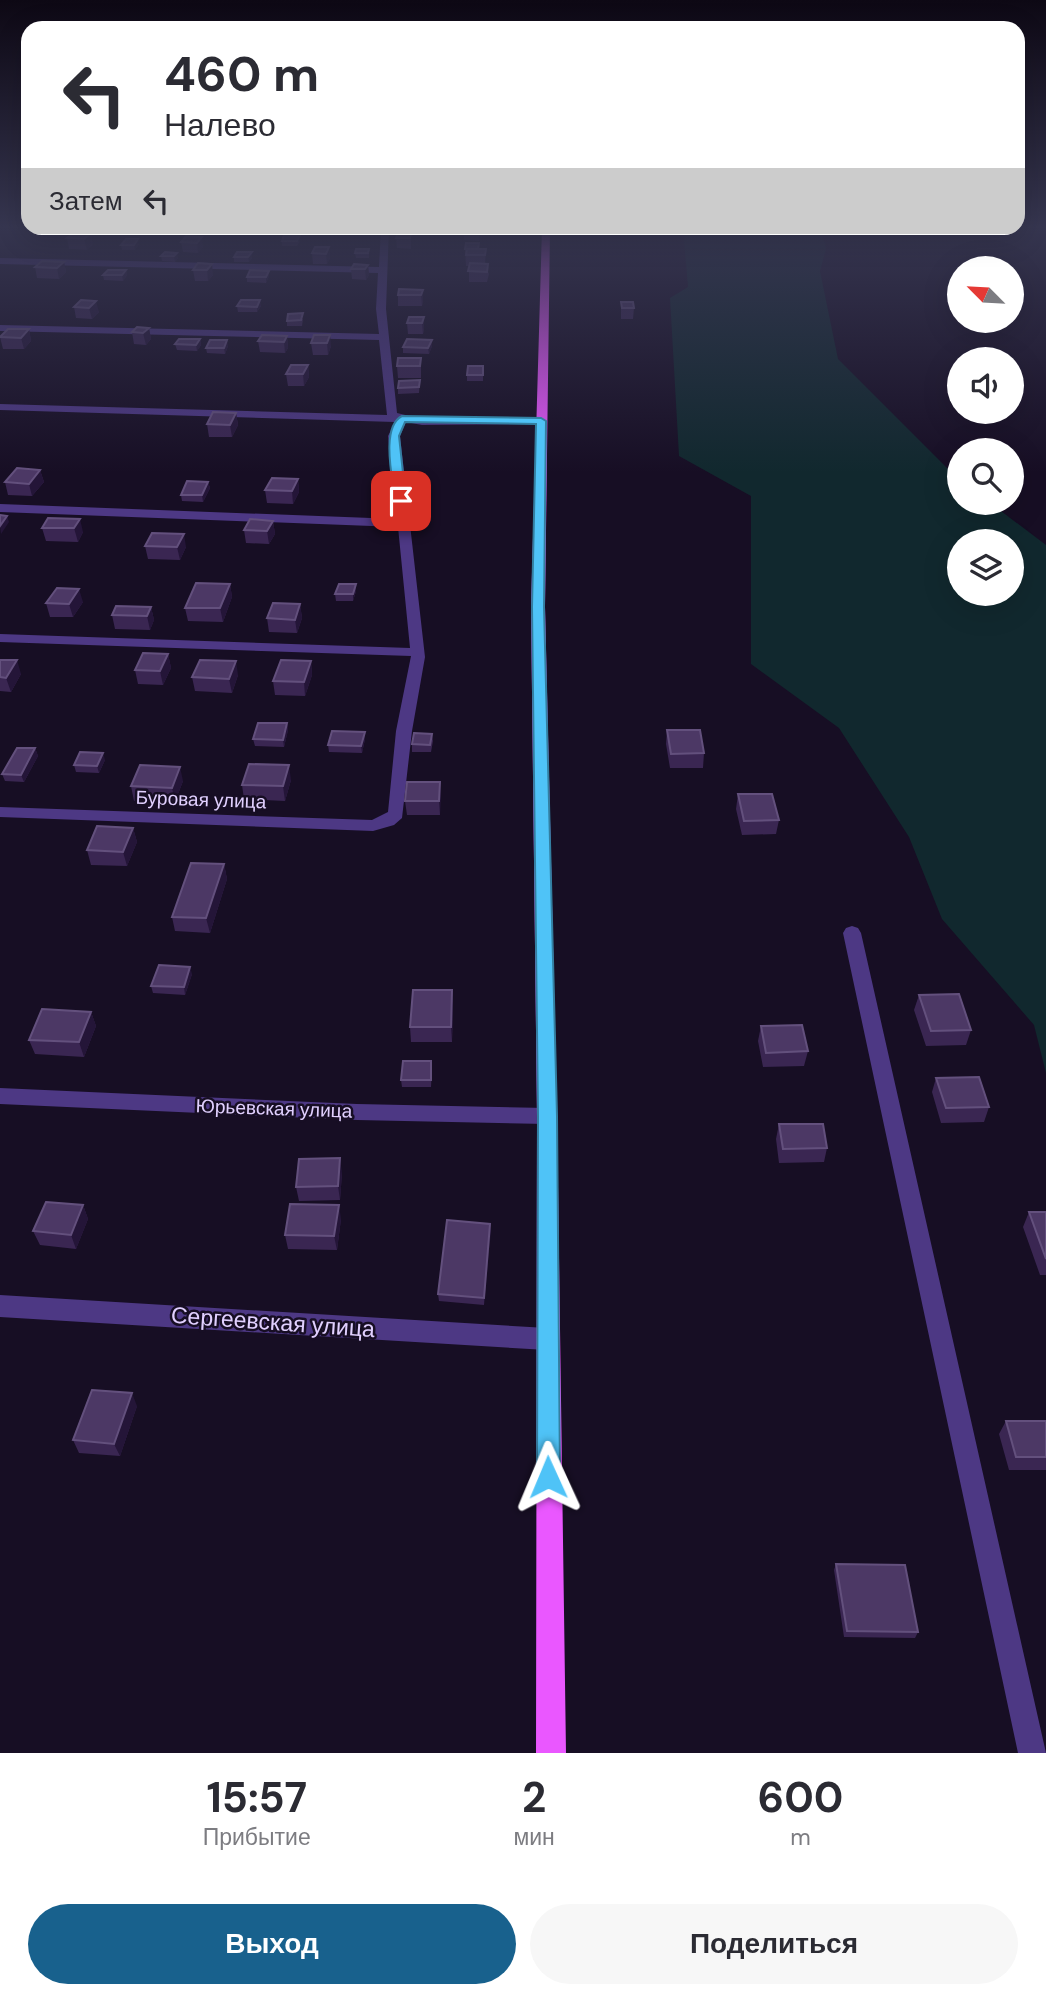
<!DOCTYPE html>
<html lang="ru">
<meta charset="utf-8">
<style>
body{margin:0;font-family:"DM Sans",sans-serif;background:#f7f7f7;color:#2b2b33;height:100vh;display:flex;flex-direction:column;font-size:26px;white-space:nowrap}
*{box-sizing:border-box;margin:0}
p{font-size:23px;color:#7c7c81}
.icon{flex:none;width:38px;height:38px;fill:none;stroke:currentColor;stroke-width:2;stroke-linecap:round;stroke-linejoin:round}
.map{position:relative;height:1753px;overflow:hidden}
.panel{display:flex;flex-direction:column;background:#fff;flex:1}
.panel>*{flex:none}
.guide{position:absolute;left:21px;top:21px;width:1004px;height:214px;border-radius:21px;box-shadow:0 7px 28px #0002;background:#fff;color:#2b2b33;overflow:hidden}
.needle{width:46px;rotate:294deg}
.fabs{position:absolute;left:947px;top:256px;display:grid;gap:14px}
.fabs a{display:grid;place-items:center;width:77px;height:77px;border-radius:50%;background:#fff;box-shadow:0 7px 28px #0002;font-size:35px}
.pin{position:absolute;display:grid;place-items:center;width:60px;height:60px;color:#fff;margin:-30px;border-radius:14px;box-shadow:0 4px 10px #0006}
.me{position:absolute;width:77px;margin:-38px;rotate:359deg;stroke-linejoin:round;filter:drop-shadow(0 0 5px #0008)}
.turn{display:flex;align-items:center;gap:24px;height:147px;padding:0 28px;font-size:32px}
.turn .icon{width:91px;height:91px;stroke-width:2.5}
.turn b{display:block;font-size:49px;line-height:60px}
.then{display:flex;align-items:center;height:66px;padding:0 28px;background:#0003;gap:14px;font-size:26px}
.eta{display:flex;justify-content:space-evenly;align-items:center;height:119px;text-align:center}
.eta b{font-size:42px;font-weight:700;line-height:49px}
.button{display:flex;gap:14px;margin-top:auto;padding:14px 28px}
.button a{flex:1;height:80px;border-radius:42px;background:#18618d;color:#fff;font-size:28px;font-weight:700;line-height:80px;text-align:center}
.button a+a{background:#f7f7f7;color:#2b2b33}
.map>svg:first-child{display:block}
.green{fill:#11282e;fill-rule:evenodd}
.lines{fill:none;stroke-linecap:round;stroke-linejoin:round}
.minor{fill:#4d3884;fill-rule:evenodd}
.major{fill:#ea57ff;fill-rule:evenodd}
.wall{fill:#3a2652}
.shaded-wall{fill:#241538}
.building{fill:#4c3865;stroke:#63507d;stroke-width:2}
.route{fill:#4fc3f7;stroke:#337fa1;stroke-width:2}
.labels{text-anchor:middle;stroke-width:5;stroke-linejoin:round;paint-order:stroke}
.street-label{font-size:19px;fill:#e1d0ff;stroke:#170e24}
.near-street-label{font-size:23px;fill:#e1d0ff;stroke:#170e24}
</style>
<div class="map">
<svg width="1046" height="1753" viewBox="0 0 1046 1753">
<rect width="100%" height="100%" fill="#170e24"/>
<path class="green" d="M683,228H821L826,249L820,271L838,359L959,480V502H989L1046,545V1073L1034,1025L942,919L909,837L839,728L751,664V496L679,456L670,298L688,287ZM959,541H1012V593H959Z"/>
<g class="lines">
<path class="minor" d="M381,228H389L386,309L397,413L422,419L541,418L547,421L541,424L422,425L406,422L400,436L425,657L412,731L402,818L394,825L373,831L0,817V807L372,820L388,812L396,731L411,656L0,642V634L410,648L398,527L0,512V504L397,519L388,436L395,422L0,410V404L387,415L379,340L0,331V325L379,334L376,309L378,273L0,264V258L379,267Z
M852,926L858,928L861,933L1046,1753H1018L843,933L846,928Z
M0,1088L357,1104L547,1108L554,1110L557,1116L554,1122L547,1124L357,1120L0,1104Z
M0,1295L547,1328L555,1331L559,1339L555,1347L547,1350L0,1317Z"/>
<path class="major" d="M542,228H550L545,607L557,1116L566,1753H536L537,1116L531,607Z"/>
</g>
<path class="wall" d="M36,228H52L49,231H37Z
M353,228H371V229H353Z
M482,228L483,235L479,241L464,240V230Z
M74,233L93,244L87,250L69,249L67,238Z
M411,234V249L397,248L396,238Z
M186,236L203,247L198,253L183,252L181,242Z
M282,241H300L297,246H282Z
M139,244L135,250H122L121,245Z
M329,247L330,258L327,264H313L312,253Z
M369,249V258H356L355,253Z
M465,249H486L485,264L489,274L487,282H469V266H466Z
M165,252L178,258L175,262L162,261L161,256Z
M237,252L252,258L249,262H234V257Z
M64,262L66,272L59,279L37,278L35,267Z
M198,263L213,275L208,281H195L193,270Z
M368,265L369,275L366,280L352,279L351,269Z
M126,270L127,275L123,281L104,280L103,275Z
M269,271V276L266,283L247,282V277Z
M423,290V300L422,306H398V295Z
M81,300L99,312L92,319L76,318L74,307Z
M621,302L634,308L633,319H621Z
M237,306H261L257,312H238Z
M424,317V328L423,334H408L407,323Z
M303,319L302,326H287V321Z
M149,328L151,339L146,345L134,344L132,332Z
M29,329L31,341L24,349H3L0,337Z
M314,335L331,346L328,355H313L311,343Z
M287,336L288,348L285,353L260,352L258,341Z
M200,339L201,345L197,351L177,350L175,344Z
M228,346L225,354L207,353L206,348Z
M432,346L429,354L403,353V347Z
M421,358V378H398L397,366Z
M308,365L309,377L304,386H288L286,374Z
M483,366V381H467V375Z
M420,380L419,393L398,394V388Z
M236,413L238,425L232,437H209L207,424Z
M40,470L44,482L32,496L8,495L5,482Z
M298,479L299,492L293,504L267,503L265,490Z
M208,482L210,488L203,502L182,501L181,495Z
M48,518L83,532L78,542L46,541L42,528Z
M273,521L275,534L269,544L246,543L244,530Z
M145,546L186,547L180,560L148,559Z
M230,584L232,597L223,622L188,621L185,608Z
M356,591L353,601H336L335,594Z
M83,602L73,617H50L46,603Z
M300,604L302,618L297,633L269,632L267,618Z
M151,607L154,620L150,630L115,629L112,615Z
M168,654L171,668L163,685L138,684L135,670Z
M0,660L21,674L11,692L0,691Z
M311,661L312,675L305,696L275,695L273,681Z
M238,675L232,693L195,691L192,677Z
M287,723L288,730L284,747L255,746L253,739Z
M667,730L704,753L703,768H670L666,744Z
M365,732V739L362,753L329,752L328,745Z
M432,734L433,741L431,752H412V744Z
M35,748L38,756L24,782L5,781L2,774Z
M105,760L99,773L76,772L74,765Z
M291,780L285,801L244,799L242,785Z
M183,781L175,802L134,801L131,786Z
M440,782V815H407L405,801Z
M738,794L779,820L776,834L742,835L736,809Z
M133,828L137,842L127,866L91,865L87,850Z
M224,864L227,879L210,933L175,931L172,917Z
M192,974L185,995L153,993L151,986Z
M452,990L453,1005L452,1042H411L410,1027Z
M919,995L971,1030L966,1045L926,1046L914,1010Z
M91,1012L96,1026L84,1057L35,1054L29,1040Z
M761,1026L808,1051L804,1066L763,1067L758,1041Z
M432,1068L431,1087H402L401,1080Z
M936,1078L989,1107L984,1122L941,1123L932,1092Z
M779,1124L827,1148L824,1162L779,1163L776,1139Z
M342,1173L340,1200L299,1201L296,1187Z
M83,1205L88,1219L76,1249L40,1245L33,1231Z
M1029,1212H1046V1275H1040L1023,1227Z
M341,1219L337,1250L288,1249L285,1235Z
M490,1224L484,1305L439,1301L438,1294Z
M137,1406L120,1456L79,1453L73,1440Z
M1006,1421H1046V1470H1009L999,1434Z
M836,1564L918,1632L915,1638L844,1637L834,1570Z"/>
<path class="shaded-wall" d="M481,228H482L483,235L479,241V231Z
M91,233L93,244L87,250L84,239Z
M202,237L203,247L198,253L197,243Z
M138,239L139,244L135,250L134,245Z
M329,247L330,258L327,264L326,254Z
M252,252V258L249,262L248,257Z
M177,253L178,258L175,262L174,256Z
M64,262L66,272L59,279L57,268Z
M212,264L213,275L208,281L207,270Z
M368,265L369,275L366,280L365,269Z
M126,270L127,275L123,281L122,275Z
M269,271V276L266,283V277Z
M423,290V300L422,306L421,295Z
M260,300L261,306L257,312V307Z
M96,301L99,312L92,319L89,308Z
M424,317V328L423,334L422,323Z
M149,328L151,339L146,345L143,333Z
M29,329L31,341L24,349L21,338Z
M330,335L331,346L328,355L327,343Z
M287,336L288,348L285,353L284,342Z
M200,339L201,345L197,351L196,345Z
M227,340L228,346L225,354L224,348Z
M432,340V346L429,354L428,348Z
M308,365L309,377L304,386L303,374Z
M236,413L238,425L232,437L230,425Z
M40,470L44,482L32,496L29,484Z
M298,479L299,492L293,504L292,491Z
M208,482L210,488L203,502L202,495Z
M7,516L9,522L1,534L0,526Z
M80,519L83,532L78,542L74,528Z
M273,521L275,534L269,544L267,531Z
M184,534L186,547L180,560L177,547Z
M230,584L232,597L223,622L220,608Z
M356,584V591L353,601V594Z
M79,589L83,602L73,617L69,604Z
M300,604L302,618L297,633L295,620Z
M151,607L154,620L150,630L147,616Z
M168,654L171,668L163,685L160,671Z
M17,660L21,674L11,692L6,678Z
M236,661L238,675L232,693L229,679Z
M311,661L312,675L305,696L304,682Z
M287,723L288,730L284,747L283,740Z
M365,732V739L362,753L361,746Z
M35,748L38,756L24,782L21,775Z
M103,753L105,760L99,773L97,766Z
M289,765L291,780L285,801L283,786Z
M180,767L183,781L175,802L172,788Z
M440,782L441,797L440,815L439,801Z
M133,828L137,842L127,866L123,852Z
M224,864L227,879L210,933L206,918Z
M190,967L192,974L185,995L184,987Z
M452,990L453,1005L452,1042L451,1027Z
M91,1012L96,1026L84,1057L79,1042Z
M340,1158L342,1173L340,1200L338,1186Z
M83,1205L88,1219L76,1249L71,1235Z
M339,1205L341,1219L337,1250L334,1236Z
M490,1224L491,1231L484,1305V1298Z
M132,1393L137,1406L120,1456L114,1444Z"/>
<path class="building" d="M465,228H481L479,231L464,230Z
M74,233H91L84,239L67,238Z
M398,234H411L410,238H396Z
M284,235H300L297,241H282Z
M186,236L202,237L197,243L181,242Z
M126,239H138L134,245H121Z
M466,243H479L478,249H465Z
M315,247H329L326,254L312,253Z
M356,249H369L368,253H355Z
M467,249H486L485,255H466Z
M165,252L177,253L174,256H161Z
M237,252H252L248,257H234Z
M42,261L64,262L57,268L35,267Z
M198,263L212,264L207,270H193Z
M470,263L488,264L487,272L468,271Z
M354,264L368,265L365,269H351Z
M108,270H126L122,275H103Z
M250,270L269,271L266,277H247Z
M399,289L423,290L421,295H398Z
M81,300L96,301L89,308L74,307Z
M241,300H260L257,307L237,306Z
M621,302H633L634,308H622Z
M303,313L301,320L287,321L288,314Z
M409,317H424L422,323H407Z
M137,327L149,328L143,333L132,332Z
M8,329H29L21,338L0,337Z
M262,335L287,336L284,342L258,341Z
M314,335H330L327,343H311Z
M179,339H200L196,345L175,344Z
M407,339L432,340L428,348L403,347Z
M210,340H227L224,348H206Z
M398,358H421L420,366H397Z
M291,365H308L303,374H286Z
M468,366H483V375H467Z
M420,380L419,387L398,388L399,381Z
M213,412L236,413L230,425L207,424Z
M17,468L40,470L29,484L5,482Z
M272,478L298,479L292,491L265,490Z
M187,481L208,482L202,495H181Z
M0,515L7,516L0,526Z
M48,518L80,519L74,528H42Z
M250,519L273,521L267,531L244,530Z
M152,533L184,534L177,547L145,546Z
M196,583L230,584L220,608H185Z
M339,584H356L353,594H335Z
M57,588L79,589L69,604L46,603Z
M273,603L300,604L295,620L267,618Z
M116,606L151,607L147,616L112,615Z
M143,653L168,654L160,671L135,670Z
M0,660H17L6,678L0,677Z
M200,660L236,661L229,679L192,677Z
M281,660L311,661L304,682L273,681Z
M258,723H287L283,740L253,739Z
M667,730H700L704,753L671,754Z
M332,731L365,732L361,746L328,745Z
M414,733L432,734L430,745L412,744Z
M17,748H35L21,775L2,774Z
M80,752L103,753L97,766L74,765Z
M249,764L289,765L283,786L242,785Z
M140,765L180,767L172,788L131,786Z
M407,782H440L439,801H405Z
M738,794H772L779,820L744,821Z
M97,826L133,828L123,852L87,850Z
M191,863L224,864L206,918L172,917Z
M159,965L190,967L184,987L151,986Z
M413,990H452L451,1027H410Z
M959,994L971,1030L931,1031L919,995Z
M42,1009L91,1012L79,1042L29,1040Z
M802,1025L808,1051L766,1053L761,1026Z
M403,1061H431V1080H401Z
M979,1077L989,1107L946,1108L936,1078Z
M779,1124H823L827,1148L783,1149Z
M340,1158L338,1186L296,1187L299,1159Z
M46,1202L83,1205L71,1235L33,1231Z
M290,1204L339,1205L334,1236L285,1235Z
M1029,1212H1046V1259Z
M447,1220L490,1224L484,1298L438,1294Z
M92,1390L132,1393L114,1444L73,1440Z
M1006,1421H1046V1457H1016Z
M836,1564L905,1565L918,1632L847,1631Z"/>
<linearGradient id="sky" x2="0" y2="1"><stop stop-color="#0d0814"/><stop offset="0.48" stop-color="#363650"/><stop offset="1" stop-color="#363650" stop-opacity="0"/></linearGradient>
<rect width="1046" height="473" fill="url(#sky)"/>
<path class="route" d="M402,416L541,418L546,421L544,607L557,1116L560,1477L557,1486L548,1489L540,1486L537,1477L538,1116L532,607L536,424L405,422L399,436L406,501L401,505L395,501C393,480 380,427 402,416Z"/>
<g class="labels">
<g class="street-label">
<text transform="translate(201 799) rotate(2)" y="7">Буровая улица</text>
<text transform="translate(274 1108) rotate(2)" y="7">Юрьевская улица</text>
</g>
<g class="near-street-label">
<text transform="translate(273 1322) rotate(4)" y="8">Сергеевская улица</text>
</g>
</g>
</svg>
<div class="fabs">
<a><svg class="needle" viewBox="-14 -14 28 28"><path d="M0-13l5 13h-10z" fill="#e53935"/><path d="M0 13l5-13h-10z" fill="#7c7c81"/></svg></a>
<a><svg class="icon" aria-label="sound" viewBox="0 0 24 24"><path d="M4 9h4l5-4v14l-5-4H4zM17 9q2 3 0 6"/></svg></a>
<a><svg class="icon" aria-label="search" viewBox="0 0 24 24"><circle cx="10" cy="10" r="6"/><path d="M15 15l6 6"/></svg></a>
<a><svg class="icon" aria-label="layers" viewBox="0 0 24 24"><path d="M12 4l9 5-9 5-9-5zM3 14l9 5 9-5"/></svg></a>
</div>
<div class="pin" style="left:401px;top:501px;background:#d93025"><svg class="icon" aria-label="arrive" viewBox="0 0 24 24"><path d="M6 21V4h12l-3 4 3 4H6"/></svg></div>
<svg class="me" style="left:548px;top:1477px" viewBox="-20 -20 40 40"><path d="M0-17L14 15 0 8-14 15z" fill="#4fc3f7" stroke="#fff" stroke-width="4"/></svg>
<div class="guide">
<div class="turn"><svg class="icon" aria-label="left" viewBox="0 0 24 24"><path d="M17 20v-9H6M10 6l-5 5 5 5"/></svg><div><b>460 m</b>Налево</div></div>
<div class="then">Затем<svg class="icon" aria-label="left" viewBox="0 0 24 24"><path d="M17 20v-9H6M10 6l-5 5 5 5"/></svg></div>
</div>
</div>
<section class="panel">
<div class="eta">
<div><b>15:57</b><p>Прибытие</p></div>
<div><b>2</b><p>мин</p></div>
<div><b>600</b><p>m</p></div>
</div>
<div class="button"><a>Выход</a><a>Поделиться</a></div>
</section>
